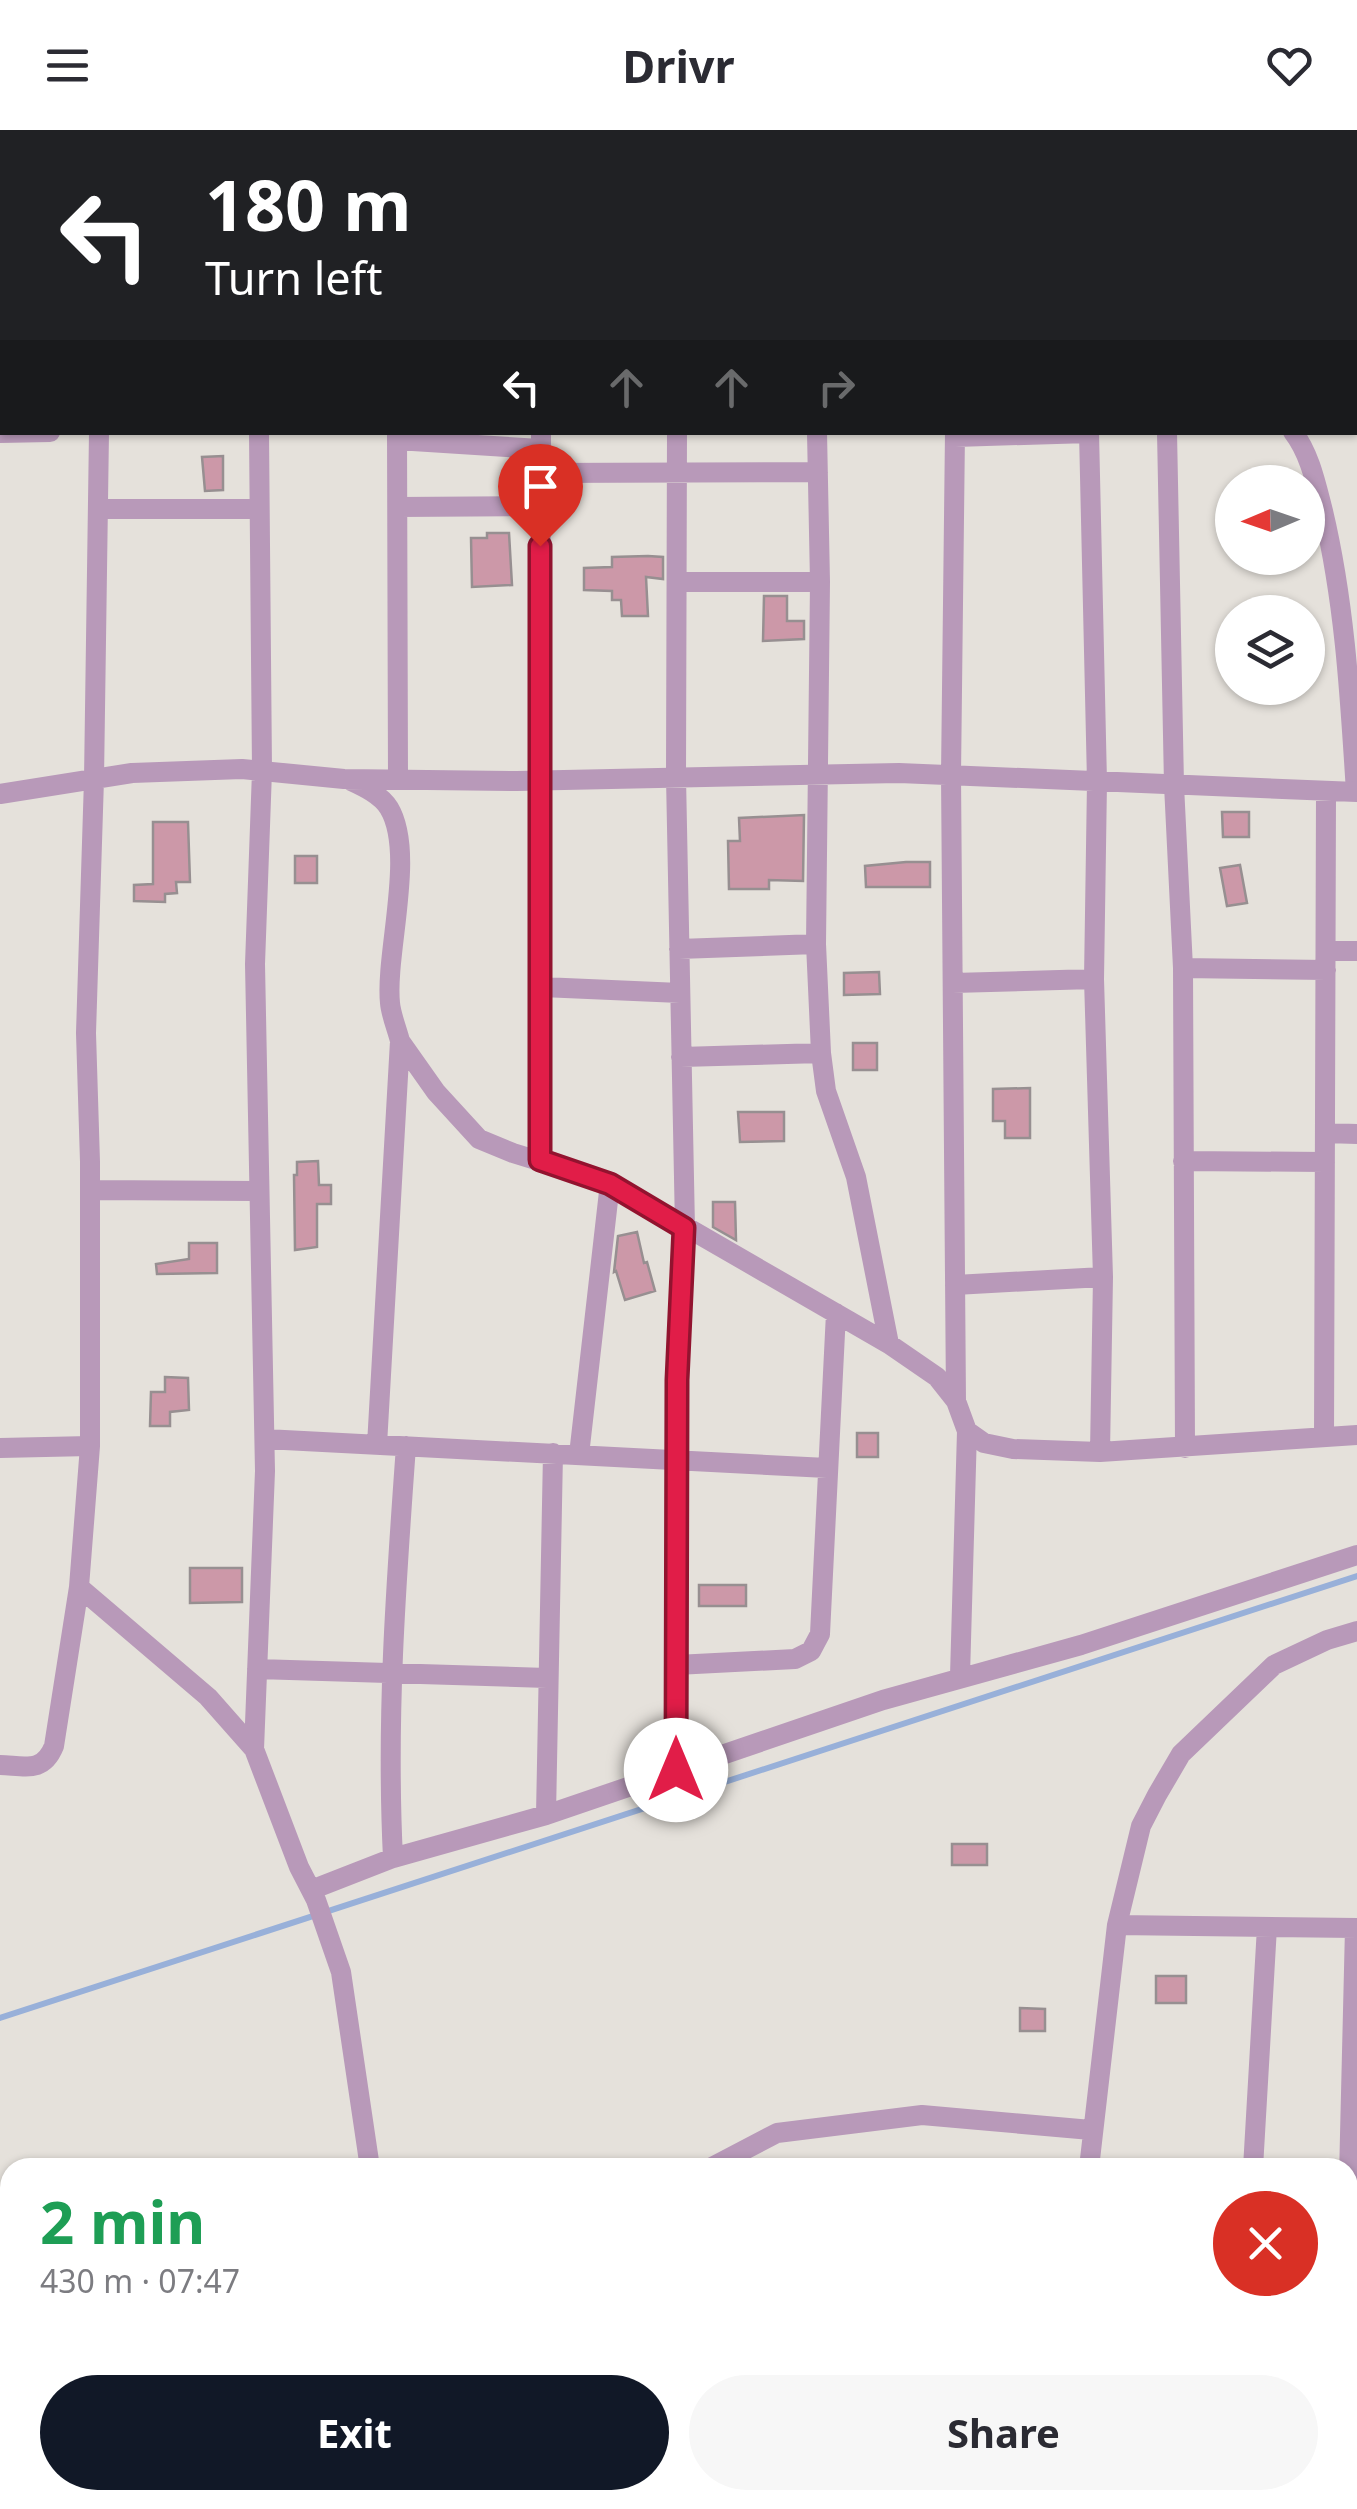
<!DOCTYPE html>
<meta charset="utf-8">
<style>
body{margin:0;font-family:"Noto Sans",sans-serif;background:#f7f7f7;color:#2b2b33;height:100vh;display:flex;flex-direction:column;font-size:38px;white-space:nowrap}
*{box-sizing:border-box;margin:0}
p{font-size:32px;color:#7c7c81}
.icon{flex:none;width:55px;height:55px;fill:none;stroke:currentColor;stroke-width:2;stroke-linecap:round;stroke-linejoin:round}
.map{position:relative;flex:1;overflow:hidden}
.drawer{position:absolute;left:0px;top:2028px;width:1358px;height:352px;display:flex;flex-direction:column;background:#fff;border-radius:30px 30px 0 0;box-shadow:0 2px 8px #0004}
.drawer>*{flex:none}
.hud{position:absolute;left:0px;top:0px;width:1358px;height:305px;box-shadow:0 2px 8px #0004;background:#202124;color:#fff;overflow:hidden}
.needle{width:65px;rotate:268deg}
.tools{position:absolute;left:1215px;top:335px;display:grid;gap:20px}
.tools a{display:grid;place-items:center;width:110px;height:110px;border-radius:50%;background:#fff;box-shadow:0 2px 8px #0004;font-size:50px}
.pin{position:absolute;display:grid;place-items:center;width:85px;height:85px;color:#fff;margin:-102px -42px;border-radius:50% 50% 50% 0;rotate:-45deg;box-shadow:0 0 10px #0007}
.pin .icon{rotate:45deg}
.me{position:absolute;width:110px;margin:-55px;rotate:0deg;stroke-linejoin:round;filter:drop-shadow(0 0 8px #0008)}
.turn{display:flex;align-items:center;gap:35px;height:210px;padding:0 40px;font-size:45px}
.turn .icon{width:130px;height:130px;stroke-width:2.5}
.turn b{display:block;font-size:70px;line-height:85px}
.lanes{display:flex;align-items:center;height:95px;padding:0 40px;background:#0003;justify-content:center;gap:50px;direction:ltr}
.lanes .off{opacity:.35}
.round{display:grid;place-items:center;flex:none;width:105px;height:105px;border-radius:52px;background:#f7f7f7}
.summary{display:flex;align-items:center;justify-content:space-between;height:170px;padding:0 40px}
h1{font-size:60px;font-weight:700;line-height:75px;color:#1e9e55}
.action{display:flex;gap:20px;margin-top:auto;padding:20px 40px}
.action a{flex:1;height:115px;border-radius:60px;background:#111827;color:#fff;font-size:40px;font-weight:700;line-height:115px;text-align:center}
.action a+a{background:#f7f7f7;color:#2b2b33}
header{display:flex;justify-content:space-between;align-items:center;height:130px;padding:0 40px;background:#fff;font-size:45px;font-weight:700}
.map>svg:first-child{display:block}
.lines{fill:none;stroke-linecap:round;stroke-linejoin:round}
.stream{stroke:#98b0d9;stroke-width:6}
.building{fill:#cc98a8;stroke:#978f91;stroke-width:2.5}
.minor{stroke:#b899b9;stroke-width:20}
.route-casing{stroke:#92132f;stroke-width:25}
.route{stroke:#e11d48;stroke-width:18}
</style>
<header><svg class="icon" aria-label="menu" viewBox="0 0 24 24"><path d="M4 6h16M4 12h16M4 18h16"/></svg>Drivr<svg class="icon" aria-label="heart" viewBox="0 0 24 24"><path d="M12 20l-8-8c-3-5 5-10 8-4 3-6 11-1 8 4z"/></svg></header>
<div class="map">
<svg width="1357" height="2379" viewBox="0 0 1357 2379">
<rect width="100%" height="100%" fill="#e5e1db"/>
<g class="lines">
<path class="stream" d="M0,1888L1357,1446"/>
</g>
<path class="building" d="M223,326V360L205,361L202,327Z
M487,403H509L512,455L472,457L471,408H487Z
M648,426L663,427V449L646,447L648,486H622L621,470H612V461L584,460V438L612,437V427Z
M764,466H787V491H804V509L763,511Z
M1222,682H1249V707H1223Z
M804,685L803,751L769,750V759H729L728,711H740L739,688Z
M153,692H188L190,752H176L177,763L165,764V772L134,771V755L153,754Z
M295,726H317V753H295Z
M906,732H930V757H866L865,736Z
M1240,735L1247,773L1227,776L1220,738Z
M879,842L880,864L844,865V843Z
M853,913H877V940H853Z
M1030,958V1008H1005V991H993V959Z
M738,982H784V1011L740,1012Z
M318,1031L319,1055H331V1074H317V1117L295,1120L294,1045H297V1032Z
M713,1072H735L736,1110L713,1097Z
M637,1102L644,1133L647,1132L655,1161L625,1170L616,1141L614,1142L618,1106Z
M189,1113H217V1143L157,1144L156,1134L189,1129Z
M165,1247L188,1248L189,1280L170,1282V1296H150L151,1262H165Z
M857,1303H878V1327H857Z
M190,1438H242V1472L190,1473Z
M699,1455H746V1476H699Z
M952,1714H987V1735H952Z
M1156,1846H1186V1873H1156Z
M1020,1878L1045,1879V1901H1020Z"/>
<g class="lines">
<path class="minor" d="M97,0V2
M259,0V2
M397,0V2
M539,0L542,2
M676,0V2
M814,2V0
M957,2V0
M1111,2V0
M1355,191H1357
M1355,290H1357
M397,302L398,650
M817,302L820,452L816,814L821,923L826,961L856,1047L889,1214
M955,302L951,645L956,1271
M1089,302L1097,652L1094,849L1103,1147L1100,1322
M1167,302L1174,655L1183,838L1185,1318
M1293,302C1310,324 1316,354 1323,381C1345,474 1350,567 1356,662
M0,303L50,302
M955,307L1089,303
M397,310L540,319
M540,343L818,342
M399,377L540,376
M99,379H259
M677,452H820
M351,651C364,657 381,665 389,678C416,723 385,823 390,873C391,885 397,899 400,911L377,1315
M0,664L132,643L242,639L344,649L517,651L899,643L1357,662
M679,819L816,814
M1326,821H1357
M1183,838L1326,840
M953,853L1094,849
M542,857L680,863
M400,911L436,962L479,1009L513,1023L610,1053L889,1214L937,1247L956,1271L967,1301L984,1313L1013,1319L1100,1322L1357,1305
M681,927L821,923
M1325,1003L1357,1004
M539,1030L541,302
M1183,1031L1325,1032
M90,1060L258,1061
M955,1155L1103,1147
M1324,1307L1326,663
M265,1309L827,1338
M0,1318L90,1316
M579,1325L610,1053
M79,1457L208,1567L254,1619L299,1737L316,1770L341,1842L370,2038
M676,1535L795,1529L811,1521L820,1504L836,1183
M257,1539L547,1548
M960,1546L967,1301
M254,1619L265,1341L255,834L262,641L259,302
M0,1635C26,1636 43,1643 54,1616L79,1457L90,1316V1032L86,903L94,649L99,302
M676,1640L677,1249L685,1098L676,647L677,302
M546,1685L553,1323
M393,1728C386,1588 396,1455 406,1316
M311,1760L393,1728L546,1685L883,1570L1081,1515L1357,1425
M1117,1795L1357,1798
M710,2038L777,2003L922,1985L1091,2000
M1089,2038L1117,1795L1141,1696L1157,1665L1181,1624L1274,1535L1327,1510L1357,1501
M1253,2038L1267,1797
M1348,2088L1355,1798
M431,2370L433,2379
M1082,2370V2379
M170,2379L173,2370
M264,2379L265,2370
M1268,2379L1357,2373"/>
</g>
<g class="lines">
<defs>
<path id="route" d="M540,416V1030L610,1054L684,1098L677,1250L676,1640"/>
</defs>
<use href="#route" class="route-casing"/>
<use href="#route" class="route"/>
</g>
</svg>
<div class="tools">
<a><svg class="needle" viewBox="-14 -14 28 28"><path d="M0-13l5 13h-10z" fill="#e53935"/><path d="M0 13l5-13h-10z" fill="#7c7c81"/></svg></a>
<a><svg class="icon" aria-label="layers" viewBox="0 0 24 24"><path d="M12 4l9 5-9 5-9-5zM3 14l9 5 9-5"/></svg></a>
</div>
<div class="pin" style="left:540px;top:416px;background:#d93025"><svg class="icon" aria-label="arrive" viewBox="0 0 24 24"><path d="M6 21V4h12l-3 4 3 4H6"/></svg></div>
<svg class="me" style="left:676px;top:1640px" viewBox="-20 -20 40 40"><circle r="19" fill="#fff"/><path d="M0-13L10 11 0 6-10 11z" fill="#e11d48"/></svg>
<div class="hud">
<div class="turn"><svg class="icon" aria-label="left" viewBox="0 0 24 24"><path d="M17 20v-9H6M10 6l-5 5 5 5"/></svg><div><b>180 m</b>Turn left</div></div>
<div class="lanes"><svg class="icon" aria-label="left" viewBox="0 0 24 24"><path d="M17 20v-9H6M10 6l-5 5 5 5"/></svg><svg class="icon off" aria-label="ahead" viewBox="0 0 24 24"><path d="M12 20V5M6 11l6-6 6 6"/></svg><svg class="icon off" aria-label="ahead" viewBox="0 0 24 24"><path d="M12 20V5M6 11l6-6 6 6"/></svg><svg class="icon off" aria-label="right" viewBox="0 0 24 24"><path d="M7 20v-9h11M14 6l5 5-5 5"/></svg></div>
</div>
<section class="drawer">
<div class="summary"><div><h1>2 min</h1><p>430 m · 07:47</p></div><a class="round" style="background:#d93025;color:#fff"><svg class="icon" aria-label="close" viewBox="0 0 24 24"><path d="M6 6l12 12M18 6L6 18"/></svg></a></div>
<div class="action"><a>Exit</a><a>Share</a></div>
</section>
</div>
